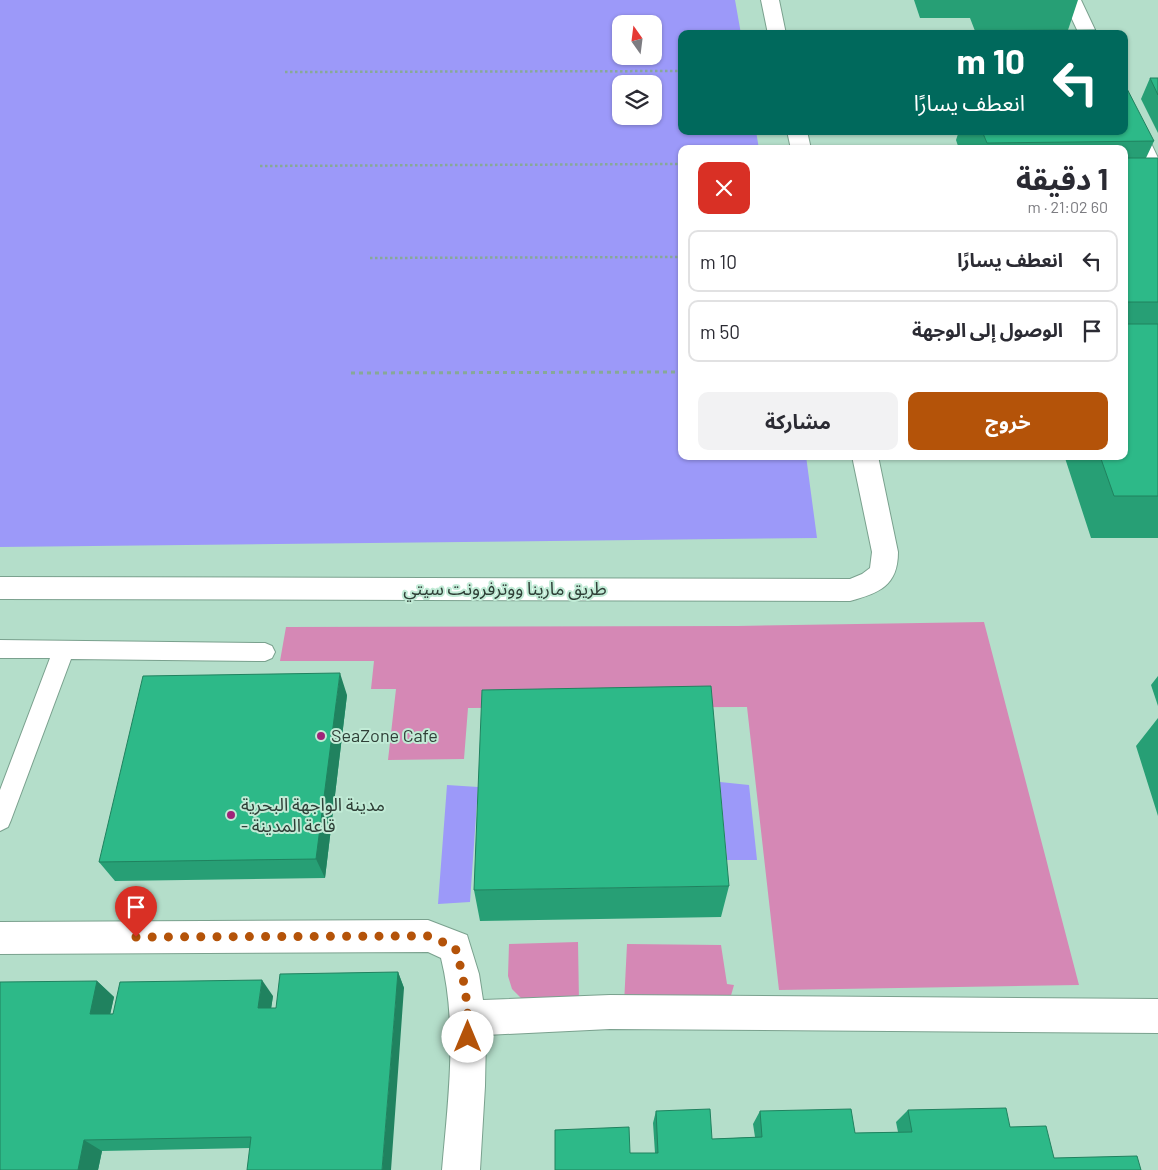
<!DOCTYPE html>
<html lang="ar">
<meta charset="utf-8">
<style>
body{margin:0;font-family:Barlow,"Noto Sans Arabic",sans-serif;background:#f2f2f3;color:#2b2b33;direction:rtl;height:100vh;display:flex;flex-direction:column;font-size:19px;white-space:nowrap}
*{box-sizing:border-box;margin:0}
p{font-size:16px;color:#7c7c81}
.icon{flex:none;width:28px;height:28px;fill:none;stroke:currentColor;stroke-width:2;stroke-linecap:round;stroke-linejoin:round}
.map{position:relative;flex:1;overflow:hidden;direction:ltr}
.details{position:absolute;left:678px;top:145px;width:450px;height:315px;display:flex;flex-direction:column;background:#fff;border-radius:10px;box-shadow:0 1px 4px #0004;direction:rtl}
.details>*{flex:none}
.top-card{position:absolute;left:678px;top:30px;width:450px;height:105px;border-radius:10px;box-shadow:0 1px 4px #0004;direction:rtl;background:#00695c;color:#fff;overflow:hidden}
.needle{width:32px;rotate:346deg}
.tools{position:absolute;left:612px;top:15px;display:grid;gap:10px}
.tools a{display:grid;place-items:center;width:50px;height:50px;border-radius:10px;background:#fff;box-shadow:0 1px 4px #0004;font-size:25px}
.pin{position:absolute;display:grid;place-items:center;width:42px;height:42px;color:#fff;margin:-51px -21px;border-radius:50% 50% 50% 0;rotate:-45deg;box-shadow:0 0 5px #0007}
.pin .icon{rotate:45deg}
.me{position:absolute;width:55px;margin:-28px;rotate:0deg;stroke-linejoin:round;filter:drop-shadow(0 0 4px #0008)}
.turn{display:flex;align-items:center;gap:18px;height:105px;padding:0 20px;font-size:22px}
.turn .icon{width:65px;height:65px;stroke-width:2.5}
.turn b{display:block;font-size:35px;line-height:42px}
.round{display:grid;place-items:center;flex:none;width:52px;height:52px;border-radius:10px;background:#f2f2f3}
.overview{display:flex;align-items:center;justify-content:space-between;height:85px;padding:0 20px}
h1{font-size:30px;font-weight:700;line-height:38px}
.action{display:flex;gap:10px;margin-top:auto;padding:10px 20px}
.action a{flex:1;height:58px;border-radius:10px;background:#b45309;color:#fff;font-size:20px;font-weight:700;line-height:58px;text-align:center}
.action a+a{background:#f2f2f3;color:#2b2b33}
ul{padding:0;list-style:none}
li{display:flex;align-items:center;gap:15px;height:62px;margin:0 10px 8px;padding:0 10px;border:2px solid #e1e1e2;border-radius:10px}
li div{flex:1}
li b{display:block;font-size:19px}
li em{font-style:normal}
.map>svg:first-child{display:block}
.green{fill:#d588b5}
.water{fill:#9c99f9;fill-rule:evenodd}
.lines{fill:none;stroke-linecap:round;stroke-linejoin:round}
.service-casing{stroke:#7aa18e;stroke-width:2}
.minor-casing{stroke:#7aa18e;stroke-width:2}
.path-far1{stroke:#87a898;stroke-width:2.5;stroke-dasharray:2.5 2.5;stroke-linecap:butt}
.path{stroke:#87a898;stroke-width:3;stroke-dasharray:4 4;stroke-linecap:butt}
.service{fill:#fff;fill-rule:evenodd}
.minor{fill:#fff;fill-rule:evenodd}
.wall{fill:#279f75}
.shaded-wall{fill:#20825f}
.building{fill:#2db988;stroke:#20825f}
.route{stroke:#b45309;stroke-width:9;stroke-dasharray:0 16.2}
.poi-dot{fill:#a02479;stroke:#c1ebd6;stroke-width:2}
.labels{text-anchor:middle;stroke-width:4;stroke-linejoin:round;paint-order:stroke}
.street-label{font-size:18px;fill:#2f3f37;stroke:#c1ebd6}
.poi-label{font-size:18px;fill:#2f3f37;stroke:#c1ebd6;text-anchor:start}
</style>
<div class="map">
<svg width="1158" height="1170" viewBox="0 0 1158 1170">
<rect width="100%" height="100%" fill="#b4deca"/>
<path class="green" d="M984,622L1079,985L779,990L747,707L468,708L464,759L388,760L396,689H371L374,661H280L286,627L738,626Z
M578,942L579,1002L533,1005L521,998L512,989L508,976L509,944Z
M627,944L721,945L727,984L734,985L730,999L624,1004Z"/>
<path class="water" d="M0,0H735L741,34H681V131H756L759,149H681V456H806L817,538L0,547ZM621,24H654V56H621ZM621,84H654V116H621Z
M720,782L749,785L757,860H727Z
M447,785L478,787L470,902L438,904Z"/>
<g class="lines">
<defs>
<path id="service" d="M0,640L265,643L272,646L275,652L272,658L265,661L71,659L11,820L8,827L0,831V790L50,658H0Z"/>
<path id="minor" d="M761,0H779L786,34H768Z
M1063,0H1081L1097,34H1079Z
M1124,101L1131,103L1134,107L1158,158V185L1151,183L1148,179L1124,127Z
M787,131H807L811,149H791Z
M852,456H878L898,552C898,586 879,593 850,601L0,599V577L850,579L862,574L870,568L872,552Z
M428,920L467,935L479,974L483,1000L610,995L1158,999V1033L610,1029L486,1035L485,1086L480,1170H442C448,1100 458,1027 441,958L428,952L0,954V922Z"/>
</defs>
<use href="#service" class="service-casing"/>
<use href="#minor" class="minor-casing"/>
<path class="path-far1" d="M285,72L681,71
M260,166L681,164
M370,258L681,257"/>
<path class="path" d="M351,373L681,372"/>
<use href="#service" class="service"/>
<use href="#minor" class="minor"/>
</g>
<path class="wall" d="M914,0H1078L1068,30L1098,34H935L936,31H975L970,18H920Z
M1150,78H1158V133L1141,99Z
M959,131H1124L1154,141L1146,158L1158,159V538H1091L1065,458L1011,459L1010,456H1124V149H959L956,140Z
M1158,676V706L1151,685Z
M347,695L325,878L115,881L99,862Z
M1158,718V816L1136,746Z
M729,886L721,917L480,921L474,890Z
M398,972L404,988L250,1148L102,1151L98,1170H0L97,981L114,997L110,1014L273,996L271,1008H276Z
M908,1110L1010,1127L1054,1158L1141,1170L630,1153H655L653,1123L656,1111L712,1139L755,1137L753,1124L760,1111L855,1133L898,1132L896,1122Z"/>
<path class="shaded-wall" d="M340,673L347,695L325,878L316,859Z
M398,972L404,988L391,1170H382Z
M262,980L273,996L269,1023L258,1008Z
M97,981L114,997L107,1029L90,1014Z
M84,1140L102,1151L98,1170H78Z"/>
<path class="building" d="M1096,30L1098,34H937L936,31Z
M1150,78H1158V95Z
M1124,83L1154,141L987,143L982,131H1124Z
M1124,158H1158V302H1124Z
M1124,324H1158V496H1114L1100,456H1124Z
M340,673L316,859L99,862L143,676Z
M711,686L729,886L474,890L482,690Z
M398,972L382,1170H247L251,1137L84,1140L78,1170H0V982L97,981L90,1014H113L120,982L262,980L258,1008H276L280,974Z
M1006,1108L1010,1127L1046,1126L1054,1158L1137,1156L1141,1170H555V1130L629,1127L630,1153H658L656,1111L710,1109L712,1139L762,1137L760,1111L851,1109L855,1133L912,1132L908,1110Z"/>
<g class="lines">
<path class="route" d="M136,937L428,936L455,947C464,976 469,1007 468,1037"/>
</g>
<g class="poi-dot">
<circle cx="321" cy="736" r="5"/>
<circle cx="231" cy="815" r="5"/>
</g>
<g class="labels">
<g class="street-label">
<text x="505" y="595">طريق مارينا ووترفرونت سيتي</text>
</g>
<g class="poi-label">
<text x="331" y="742">SeaZone Cafe</text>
<text x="241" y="811">مدينة الواجهة البحرية<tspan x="241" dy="21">- قاعة المدينة</tspan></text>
</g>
</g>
</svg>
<div class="tools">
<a><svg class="needle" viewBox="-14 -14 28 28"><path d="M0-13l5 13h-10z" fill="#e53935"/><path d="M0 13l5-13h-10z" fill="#7c7c81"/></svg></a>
<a><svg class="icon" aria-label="layers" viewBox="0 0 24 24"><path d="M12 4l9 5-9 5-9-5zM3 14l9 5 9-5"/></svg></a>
</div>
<div class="pin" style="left:136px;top:937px;background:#d93025"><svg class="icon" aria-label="arrive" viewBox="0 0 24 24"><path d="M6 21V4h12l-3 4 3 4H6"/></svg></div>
<svg class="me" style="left:468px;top:1037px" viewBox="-20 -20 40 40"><circle r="19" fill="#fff"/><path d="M0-13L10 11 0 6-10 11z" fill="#b45309"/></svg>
<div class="top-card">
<div class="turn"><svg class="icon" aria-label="left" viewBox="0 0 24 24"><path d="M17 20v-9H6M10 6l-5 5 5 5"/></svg><div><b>10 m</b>انعطف يسارًا</div></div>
</div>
<section class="details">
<div class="overview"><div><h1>1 دقيقة</h1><p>60 m · 21:02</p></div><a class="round" style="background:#d93025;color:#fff"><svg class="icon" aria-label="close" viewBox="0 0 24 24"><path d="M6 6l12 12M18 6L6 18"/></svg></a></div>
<ul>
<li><svg class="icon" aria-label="left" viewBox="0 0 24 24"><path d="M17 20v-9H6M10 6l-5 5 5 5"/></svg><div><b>انعطف يسارًا</b></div><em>10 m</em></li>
<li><svg class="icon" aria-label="arrive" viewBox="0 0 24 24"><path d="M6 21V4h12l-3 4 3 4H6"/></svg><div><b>الوصول إلى الوجهة</b></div><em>50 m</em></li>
</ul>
<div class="action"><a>خروج</a><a>مشاركة</a></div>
</section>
</div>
